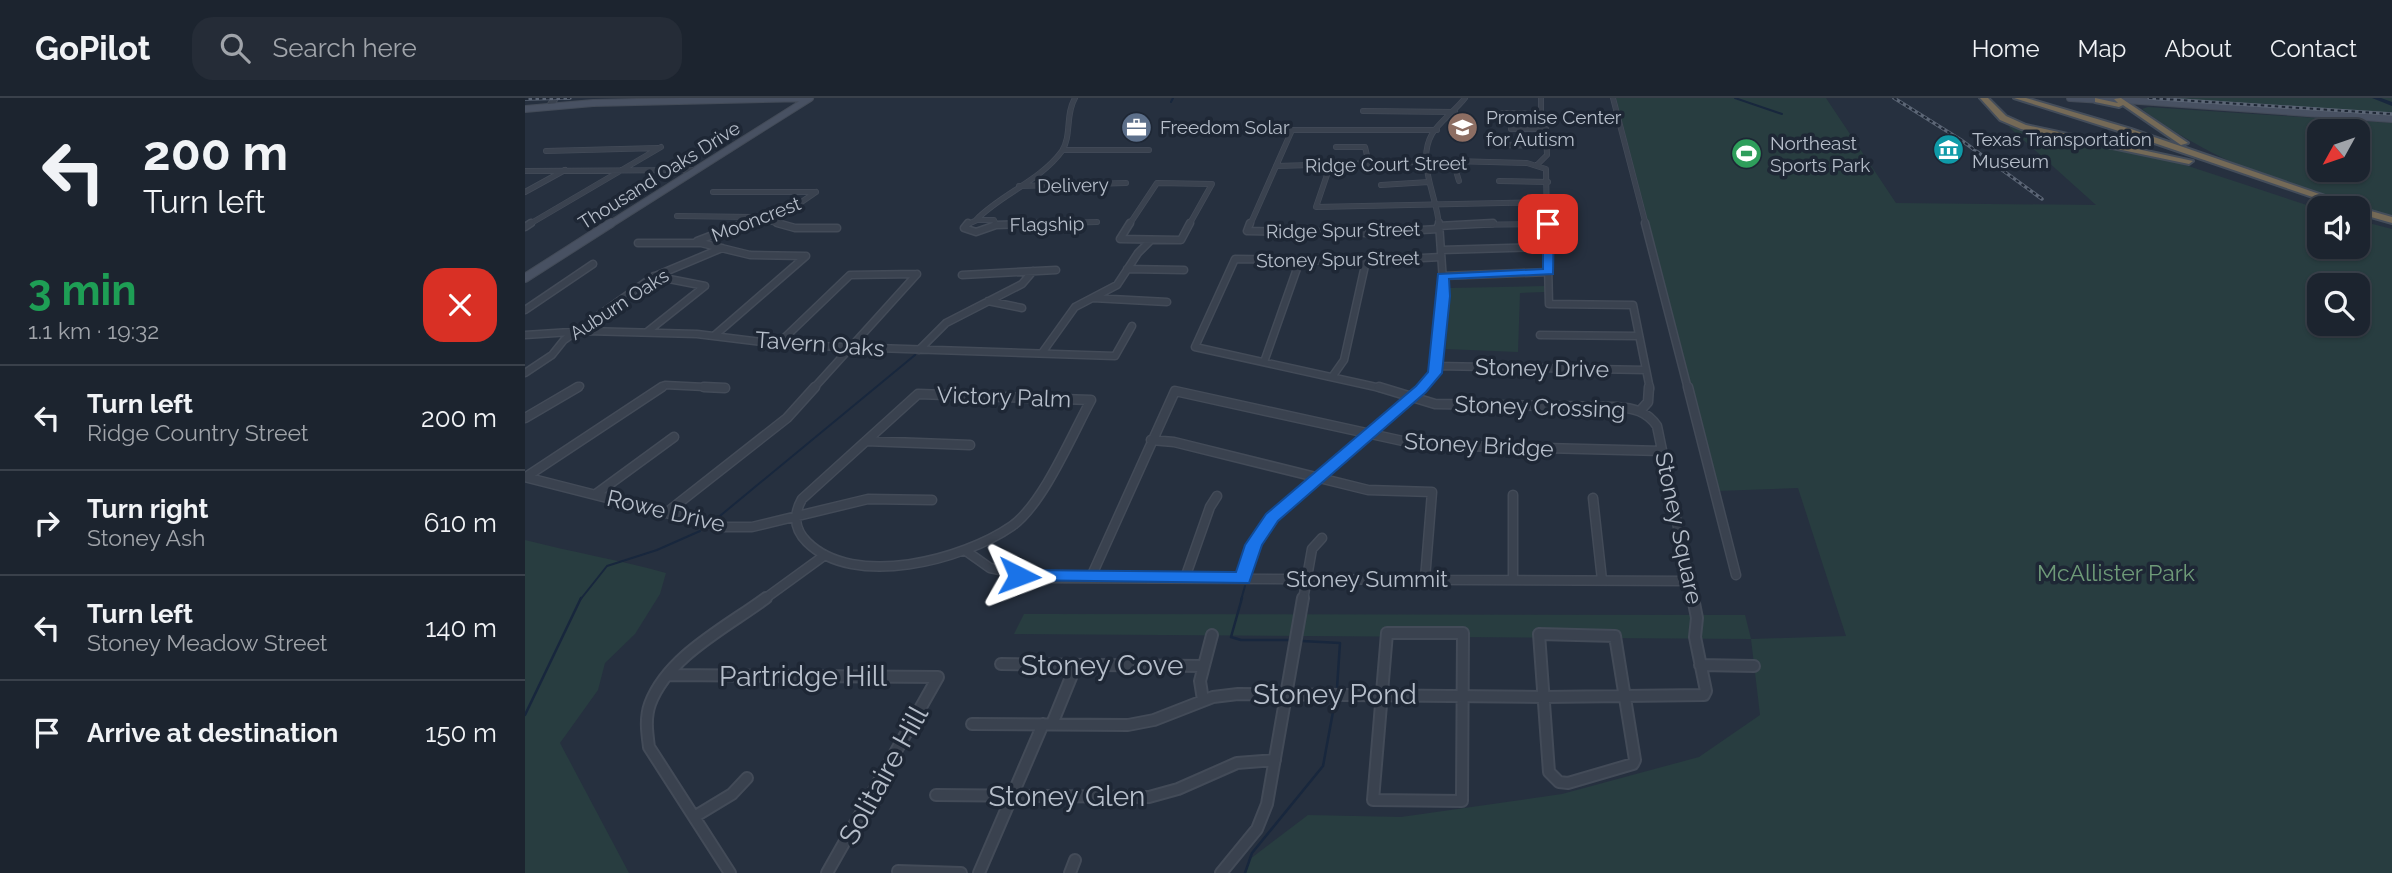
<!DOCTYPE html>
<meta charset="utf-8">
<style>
body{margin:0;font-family:Raleway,sans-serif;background:#252c37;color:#f1f3f6;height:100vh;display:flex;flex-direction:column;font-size:26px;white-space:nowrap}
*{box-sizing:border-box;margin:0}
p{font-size:23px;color:#a0a4aa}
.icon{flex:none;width:38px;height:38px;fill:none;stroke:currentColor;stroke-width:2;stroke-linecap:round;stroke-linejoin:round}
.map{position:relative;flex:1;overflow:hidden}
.details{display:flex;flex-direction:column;background:#1c242f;width:525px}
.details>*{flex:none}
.top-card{background:#1c242f;color:#f1f3f6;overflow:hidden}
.needle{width:46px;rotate:230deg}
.buttons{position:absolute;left:1782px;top:21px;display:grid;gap:14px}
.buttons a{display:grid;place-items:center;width:63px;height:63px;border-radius:14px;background:#1c242f;box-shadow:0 2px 5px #0004,0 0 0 2px #3a414b;font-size:35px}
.pin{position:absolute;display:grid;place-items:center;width:60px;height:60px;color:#fff;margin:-30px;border-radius:14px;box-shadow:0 4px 10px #0006}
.me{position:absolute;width:77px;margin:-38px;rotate:93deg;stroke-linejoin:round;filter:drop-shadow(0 0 5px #0008)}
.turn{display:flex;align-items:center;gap:24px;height:147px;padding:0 28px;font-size:32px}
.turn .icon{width:91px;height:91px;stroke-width:2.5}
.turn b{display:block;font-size:49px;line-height:60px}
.round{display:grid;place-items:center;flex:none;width:74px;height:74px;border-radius:21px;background:#252c37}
.head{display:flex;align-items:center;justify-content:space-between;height:119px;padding:0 28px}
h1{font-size:42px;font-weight:700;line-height:52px;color:#1e9e55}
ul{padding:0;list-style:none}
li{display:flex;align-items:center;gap:21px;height:105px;padding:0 28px;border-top:2px solid #3a414b}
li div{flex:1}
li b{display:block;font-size:26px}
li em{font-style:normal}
header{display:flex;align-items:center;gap:42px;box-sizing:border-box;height:98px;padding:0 35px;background:#1c242f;border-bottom:2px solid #3a414b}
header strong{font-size:33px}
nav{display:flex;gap:38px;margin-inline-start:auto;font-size:24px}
.search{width:490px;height:63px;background:#252c37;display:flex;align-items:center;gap:18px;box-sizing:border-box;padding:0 24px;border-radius:21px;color:#a0a4aa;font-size:26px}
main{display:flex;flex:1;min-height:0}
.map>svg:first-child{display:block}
.green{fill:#283d40;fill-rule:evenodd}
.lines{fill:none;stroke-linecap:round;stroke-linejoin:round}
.stream-far1{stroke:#18273d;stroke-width:2}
.stream{stroke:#18273d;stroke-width:2.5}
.river{fill:#18273d;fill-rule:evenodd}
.minor-far3-casing{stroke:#434b58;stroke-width:6}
.minor-far2-casing{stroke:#434b58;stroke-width:9}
.minor-far1-casing{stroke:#434b58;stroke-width:11}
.minor-casing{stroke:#434b58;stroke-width:14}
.tertiary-casing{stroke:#434b58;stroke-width:8}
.secondary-far1-casing{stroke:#434b58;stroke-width:8}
.secondary-casing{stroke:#434b58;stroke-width:10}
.motorway-casing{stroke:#444d5a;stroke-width:4}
.minor-far3{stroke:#3a424f;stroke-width:4.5}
.minor-far2{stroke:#3a424f;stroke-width:6}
.minor-far1{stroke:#3a424f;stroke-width:8}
.minor{stroke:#3a424f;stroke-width:10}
.tertiary{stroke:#3a424f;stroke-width:6}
.secondary-far1{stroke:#485162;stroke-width:6}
.secondary{stroke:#485162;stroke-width:8}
.motorway{fill:#756a57;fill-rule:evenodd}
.rail-casing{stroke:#5c6676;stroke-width:3.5}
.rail{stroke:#1e2735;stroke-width:2;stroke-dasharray:3.5;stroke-linecap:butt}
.route{fill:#1a73e8;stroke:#114b97;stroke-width:2}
.labels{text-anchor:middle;stroke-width:7;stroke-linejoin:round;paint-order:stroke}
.far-poi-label{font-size:19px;fill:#b6beca;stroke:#1e2735;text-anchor:start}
.far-street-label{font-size:19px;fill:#b6beca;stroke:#1e2735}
.street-label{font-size:23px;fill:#b6beca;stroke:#1e2735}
.park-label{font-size:23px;fill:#6e9a78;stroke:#1e2735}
.near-street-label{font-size:28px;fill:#b6beca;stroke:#1e2735}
</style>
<header>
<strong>GoPilot</strong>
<div class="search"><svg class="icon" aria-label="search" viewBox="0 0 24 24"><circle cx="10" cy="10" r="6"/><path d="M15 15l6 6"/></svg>Search here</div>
<nav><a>Home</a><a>Map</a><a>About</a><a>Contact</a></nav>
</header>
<main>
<section class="details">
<div class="top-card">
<div class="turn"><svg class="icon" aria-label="left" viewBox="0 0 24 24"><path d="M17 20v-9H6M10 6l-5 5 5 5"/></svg><div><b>200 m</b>Turn left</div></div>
</div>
<div class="head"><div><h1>3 min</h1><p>1.1 km · 19:32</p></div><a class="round" style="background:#d93025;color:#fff"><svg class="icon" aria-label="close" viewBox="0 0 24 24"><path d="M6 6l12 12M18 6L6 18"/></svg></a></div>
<ul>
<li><svg class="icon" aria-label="left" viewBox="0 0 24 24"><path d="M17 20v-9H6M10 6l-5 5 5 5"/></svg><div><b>Turn left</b><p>Ridge Country Street</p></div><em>200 m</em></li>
<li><svg class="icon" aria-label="right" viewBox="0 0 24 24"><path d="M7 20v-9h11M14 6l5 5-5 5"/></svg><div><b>Turn right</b><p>Stoney Ash</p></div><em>610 m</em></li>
<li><svg class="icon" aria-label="left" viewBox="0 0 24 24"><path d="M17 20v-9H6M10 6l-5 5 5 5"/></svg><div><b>Turn left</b><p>Stoney Meadow Street</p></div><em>140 m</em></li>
<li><svg class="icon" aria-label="arrive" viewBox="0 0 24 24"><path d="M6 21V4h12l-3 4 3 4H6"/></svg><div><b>Arrive at destination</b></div><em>150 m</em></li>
</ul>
</section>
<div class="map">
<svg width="1867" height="775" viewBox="0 0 1867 775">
<rect width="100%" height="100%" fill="#26303f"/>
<path class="green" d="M1091,0H1301L1371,105L1571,107L1484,29L1486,27L1642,61L1794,111V149H1832V122L1867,131V775H721L725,761L783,717L876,719L1037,696L1174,659L1235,617L1226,541L489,536L499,516L1220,517L1226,541L1321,538L1273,390L1192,393ZM1794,187H1832V226H1794Z
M1639,0H1867V15Z
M1623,9L1867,25V119C1775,92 1694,69 1617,11ZM1794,33H1832V72H1794Z
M1020,188V194L995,195L993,254L921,251L924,190Z
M0,442C47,454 94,462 141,475L135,496L110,536L80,565L73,592L35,645L104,775H0Z"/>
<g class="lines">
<path class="stream-far1" d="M1210,0L1257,16
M646,4L648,0
M190,422L390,257
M55,502L82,468L132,452L175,433
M716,502L720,488"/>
<path class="stream" d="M717,500L706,539L716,542H764
M777,543L815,545L812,590
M0,617L56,500
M720,775L727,755L798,668L810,603"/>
<path class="river" d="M1847,0H1856L1867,4V8Z"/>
<defs>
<path id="minor-far3" d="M1088,0L1121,127
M838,13L930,14
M977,15L1016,16V0
M986,31H1021L1022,57L1012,67
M975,47L1022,48
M811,49H840L844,66
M538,52H624
M21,53L133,50
M928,63L934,83
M751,68L928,63L1002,65L1021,71L1022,127
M805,68L791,109L1023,104
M0,73L172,72
M974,83L1023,84
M856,87L904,84
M494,88L601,85
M0,94L40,72
M188,94H291
M152,118L227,119L259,127
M451,122C476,96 515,83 537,53C547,37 540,17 550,0
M3,127L136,49
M215,127L275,105L291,94
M441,127L452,122H469L471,127
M471,127L572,124
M604,127L632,85L687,86L664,127
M725,127L767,32H912
M914,127C912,98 891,64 907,36C913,25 931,12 940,0
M930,127L1023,126"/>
<path id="minor-far2" d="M252,125L270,130H312
M443,125L439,130L451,134L471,127
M605,125L595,141L656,142L665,125
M725,125L722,133L847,135L913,131
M1000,125L1023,126
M1022,125L1024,206L1108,207L1125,291
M1120,125L1163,291
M471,127L522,125
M913,128L968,125
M0,129L6,125
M172,143L219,125
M113,145H176L225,157L281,158
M916,152L1023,149
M602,171L659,172
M437,177L531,172
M129,178L180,188
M917,178L1024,174
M568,200L642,204
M463,203L497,210
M0,212L68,166
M122,234L180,188
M0,237L61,233L172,236L261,247L590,258L607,228
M190,237L281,158
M1015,237L1114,238
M253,246L325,177L392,176
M394,252L421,225L497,186L508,173
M517,255L550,209L592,187L613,155L626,142
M739,264L775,162
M912,268L1121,272
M0,275L27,257L39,242L128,179L197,150
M807,279L819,262L841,163
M50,291L55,288
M134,291L140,287L200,290
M288,291L392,176
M860,291L670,249L710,161L841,163L916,159
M896,291L912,268L919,198L914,125"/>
<path id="minor-far1" d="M179,289L200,290
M854,289L910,306L1091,309C1108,310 1122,313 1132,328L1168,502
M1163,289L1211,477
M393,296L566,302C547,337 518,406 487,428C438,462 329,491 282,444C269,431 268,417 277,401Z
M1115,313L1123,304L1124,289
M0,320L53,289
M626,342L649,344L843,392L907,394L900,481
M341,343L445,347
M0,379L196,429H227L343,401L407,402
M1,379L137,289
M71,396L149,339
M988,397V482
M1068,400L1077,482
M141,415L262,320L290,289
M441,453L465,470L513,480L1165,483
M566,479L650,293L896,347L1137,353
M660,480L685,409L692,398
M718,480L728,447L747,420L897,289
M238,502L300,457
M778,502L787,451L797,440"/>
<path id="minor" d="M862,535H938L937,703L848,702Z
M1014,536L1090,538L1110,662L1108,666L1043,685L1034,684L1024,674Z
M476,566L678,568
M1175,567L1229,568
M143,577L413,579L302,775
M678,602L675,583L687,537
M447,626L603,627L629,622L688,599L713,596L1020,599L1179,597L1181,593L1170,539L1172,520L1168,500
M527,626L551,567
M411,697L624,699L653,691L712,665L750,662
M169,719L207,696L222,680
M373,773L436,775
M205,775L124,649C122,634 120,620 125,606C143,558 202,529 241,500
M454,775L518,626
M545,775L550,762
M696,775L732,731L742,706L778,500"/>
<path id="tertiary" d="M25,8L30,0"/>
<path id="secondary-far1" d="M1545,0L1578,2
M1572,0L1867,21
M0,11L68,5L283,0
M84,127L285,0"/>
<path id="secondary" d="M0,180L86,125"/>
<path id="motorway" d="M1455,0H1463L1481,18L1501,27L1668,63L1664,66L1496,31L1475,22Z
M1489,0H1501L1606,31L1832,109L1867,119V125L1832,115V110H1820L1600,35Z
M1570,0L1593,5L1589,1L1596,0L1663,45L1656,47L1598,7L1594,9L1570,4Z"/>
</defs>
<use href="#minor-far3" class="minor-far3-casing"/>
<use href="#minor-far2" class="minor-far2-casing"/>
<use href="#minor-far1" class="minor-far1-casing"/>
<use href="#minor" class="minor-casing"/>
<use href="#tertiary" class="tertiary-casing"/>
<use href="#secondary-far1" class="secondary-far1-casing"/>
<use href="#secondary" class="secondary-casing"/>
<use href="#motorway" class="motorway-casing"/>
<use href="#minor-far3" class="minor-far3"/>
<use href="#minor-far2" class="minor-far2"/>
<use href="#minor-far1" class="minor-far1"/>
<use href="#minor" class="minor"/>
<use href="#tertiary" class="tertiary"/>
<use href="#secondary-far1" class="secondary-far1"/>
<use href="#secondary" class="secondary"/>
<use href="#motorway" class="motorway"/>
<defs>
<path id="rail" d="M1369,0L1436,42L1517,101
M1624,0L1867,16
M0,1L45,0"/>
</defs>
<use href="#rail" class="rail-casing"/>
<use href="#rail" class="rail"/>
</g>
<path class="route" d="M1023,122L1029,126L1028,176L924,181L925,198L917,275L901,294L753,423L737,447L724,485L487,482L485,478L487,473L494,472L711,474L720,447L741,416L891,288L903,274L913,176L1018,171V126Z"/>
<defs>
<symbol id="office-disc" viewBox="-11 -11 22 22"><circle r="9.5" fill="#5c6f8a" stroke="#1e2735"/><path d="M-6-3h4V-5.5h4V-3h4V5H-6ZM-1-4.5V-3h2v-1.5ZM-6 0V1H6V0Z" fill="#fff"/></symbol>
<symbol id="school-disc" viewBox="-11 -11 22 22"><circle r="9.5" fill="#8d6e63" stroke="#1e2735"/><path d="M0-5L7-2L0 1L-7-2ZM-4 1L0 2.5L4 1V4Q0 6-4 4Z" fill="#fff"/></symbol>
<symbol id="museum-disc" viewBox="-11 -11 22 22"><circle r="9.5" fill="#0f9aa8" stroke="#1e2735"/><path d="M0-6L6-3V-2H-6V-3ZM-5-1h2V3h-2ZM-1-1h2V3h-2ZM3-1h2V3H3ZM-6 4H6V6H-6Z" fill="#fff"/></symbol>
<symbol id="stadium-disc" viewBox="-11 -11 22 22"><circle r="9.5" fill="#2e9e5b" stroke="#1e2735"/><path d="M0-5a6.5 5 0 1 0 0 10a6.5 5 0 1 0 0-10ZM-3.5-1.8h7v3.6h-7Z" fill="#fff"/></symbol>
</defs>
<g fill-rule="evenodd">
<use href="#office-disc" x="594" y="12" width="35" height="35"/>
<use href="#school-disc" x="920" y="12" width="35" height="35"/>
<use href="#museum-disc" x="1406" y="34" width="35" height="35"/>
<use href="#stadium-disc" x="1204" y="38" width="35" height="35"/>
</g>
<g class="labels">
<g class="far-poi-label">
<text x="961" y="26">Promise Center<tspan x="961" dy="22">for Autism</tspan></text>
<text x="635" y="36">Freedom Solar</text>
<text x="1447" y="48">Texas Transportation<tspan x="1447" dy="22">Museum</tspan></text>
<text x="1245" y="52">Northeast<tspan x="1245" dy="22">Sports Park</tspan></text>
</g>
<g class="far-street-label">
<text transform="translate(861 66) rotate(-1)" y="7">Ridge Court Street</text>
<text transform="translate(134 77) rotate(-32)" y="7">Thousand Oaks Drive</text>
<text transform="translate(548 87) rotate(-1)" y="7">Delivery</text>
<text transform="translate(231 121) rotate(-21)" y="7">Mooncrest</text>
<text transform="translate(522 126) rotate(-1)" y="7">Flagship</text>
<text transform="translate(818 132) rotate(-1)" y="7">Ridge Spur Street</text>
<text transform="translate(813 161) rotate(-1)" y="7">Stoney Spur Street</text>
<text transform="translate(94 206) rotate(-33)" y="7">Auburn Oaks</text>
</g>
<g class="street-label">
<text transform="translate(295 246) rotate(4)" y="8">Tavern Oaks</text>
<text transform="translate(1017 270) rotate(1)" y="8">Stoney Drive</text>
<text transform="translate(479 299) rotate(2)" y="8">Victory Palm</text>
<text transform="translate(1015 309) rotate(2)" y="8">Stoney Crossing</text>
<text transform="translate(954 347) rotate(3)" y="8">Stoney Bridge</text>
<text transform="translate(141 413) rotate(13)" y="8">Rowe Drive</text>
<text transform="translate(1154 430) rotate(78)" y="8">Stoney Square</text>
<text x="842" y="489">Stoney Summit</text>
</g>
<g class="park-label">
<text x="1591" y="483">McAllister Park</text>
</g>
<g class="near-street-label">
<text x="577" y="577">Stoney Cove</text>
<text x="278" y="588">Partridge Hill</text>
<text x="810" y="606">Stoney Pond</text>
<text transform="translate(358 677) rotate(-61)" y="10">Solitaire Hill</text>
<text x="542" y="708">Stoney Glen</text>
</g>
</g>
</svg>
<div class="buttons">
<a><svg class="needle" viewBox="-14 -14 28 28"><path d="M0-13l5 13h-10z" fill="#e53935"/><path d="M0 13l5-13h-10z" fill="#a0a4aa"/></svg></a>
<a><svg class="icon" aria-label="sound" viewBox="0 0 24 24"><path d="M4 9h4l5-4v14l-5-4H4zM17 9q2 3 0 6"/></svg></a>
<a><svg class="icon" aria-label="search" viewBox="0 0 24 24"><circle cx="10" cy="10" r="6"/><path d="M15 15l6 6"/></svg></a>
</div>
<div class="pin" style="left:1023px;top:126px;background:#d93025"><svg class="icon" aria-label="arrive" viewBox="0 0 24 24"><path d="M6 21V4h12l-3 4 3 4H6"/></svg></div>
<svg class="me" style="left:494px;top:478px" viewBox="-20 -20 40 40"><path d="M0-17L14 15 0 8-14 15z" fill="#1a73e8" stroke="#fff" stroke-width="4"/></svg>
</div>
</main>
